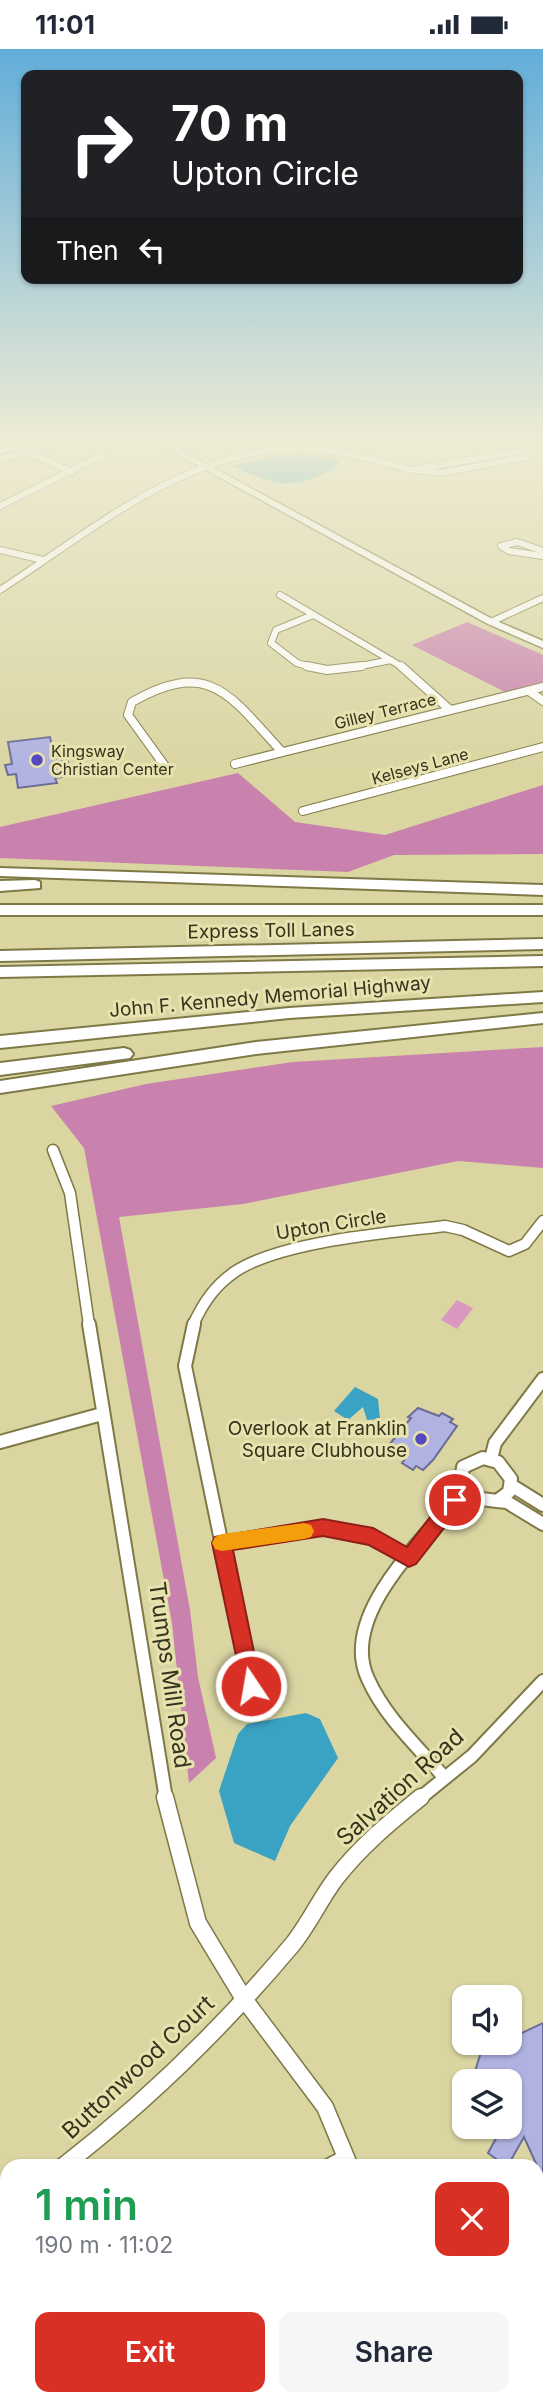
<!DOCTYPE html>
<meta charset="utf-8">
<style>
body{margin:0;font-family:Inter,sans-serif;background:#f6f6f7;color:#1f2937;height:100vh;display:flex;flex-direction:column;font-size:26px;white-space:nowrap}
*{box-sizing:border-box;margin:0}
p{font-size:23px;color:#747a83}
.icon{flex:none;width:38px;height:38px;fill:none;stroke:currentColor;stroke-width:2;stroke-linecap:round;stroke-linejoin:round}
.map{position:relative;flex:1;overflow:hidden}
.details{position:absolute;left:0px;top:2110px;width:544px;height:247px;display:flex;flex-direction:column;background:#fff;border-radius:21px 21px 0 0;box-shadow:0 2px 5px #0004}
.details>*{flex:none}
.banner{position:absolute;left:21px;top:21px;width:502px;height:214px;border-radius:14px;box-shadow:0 2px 5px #0004;background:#202124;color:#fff;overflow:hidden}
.tools{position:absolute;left:452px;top:1936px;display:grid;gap:14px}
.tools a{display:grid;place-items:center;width:70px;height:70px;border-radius:14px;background:#fff;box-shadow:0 2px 5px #0004;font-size:35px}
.pin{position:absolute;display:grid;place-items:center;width:60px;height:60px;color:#fff;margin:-30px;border:4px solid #fff;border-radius:50%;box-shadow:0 2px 7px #0007}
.me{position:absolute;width:77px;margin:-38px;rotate:348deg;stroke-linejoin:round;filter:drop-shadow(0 0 5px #0008)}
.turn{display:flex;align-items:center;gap:24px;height:147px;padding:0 35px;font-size:32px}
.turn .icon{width:91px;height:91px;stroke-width:2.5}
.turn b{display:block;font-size:49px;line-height:60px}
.then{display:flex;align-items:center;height:66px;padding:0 35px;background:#0003;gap:14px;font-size:26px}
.round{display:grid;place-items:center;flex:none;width:74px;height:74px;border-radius:14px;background:#f6f6f7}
.summary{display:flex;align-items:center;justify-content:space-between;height:119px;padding:0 35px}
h1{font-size:42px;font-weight:600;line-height:52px;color:#1e9e55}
.action{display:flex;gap:14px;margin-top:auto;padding:14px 35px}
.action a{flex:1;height:80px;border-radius:14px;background:#d93025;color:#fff;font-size:28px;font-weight:600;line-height:80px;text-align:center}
.action a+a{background:#f6f6f7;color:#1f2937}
.status{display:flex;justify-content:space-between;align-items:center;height:49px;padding:0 35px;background:#fff;direction:ltr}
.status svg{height:19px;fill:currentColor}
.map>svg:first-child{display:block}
.green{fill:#d999bf}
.forest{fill:#c981ad}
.water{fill:#3aa2c2}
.building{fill:#b0b2e2;stroke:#6a6b97;stroke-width:2}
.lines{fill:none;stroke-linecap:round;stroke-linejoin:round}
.minor-far4-casing{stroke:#7f7948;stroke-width:8}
.minor-far3-casing{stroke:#7f7948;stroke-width:10}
.minor-far2-casing{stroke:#7f7948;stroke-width:13}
.minor-far1-casing{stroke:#7f7948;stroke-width:16}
.minor-casing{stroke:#7f7948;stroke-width:19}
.secondary-casing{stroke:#7f7948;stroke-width:3}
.motorway-casing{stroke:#7f7948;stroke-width:4}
.minor-far4{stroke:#fff;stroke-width:6}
.minor-far3{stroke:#fff;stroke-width:8}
.minor-far2{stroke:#fff;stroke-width:10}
.minor-far1{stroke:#fff;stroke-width:12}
.minor{stroke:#fff;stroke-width:16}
.secondary{fill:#fff;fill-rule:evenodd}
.motorway{fill:#fff;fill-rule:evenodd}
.route{fill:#d93025;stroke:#8d1f18;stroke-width:2}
.slow{fill:#f59e0b}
.poi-dot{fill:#5648c0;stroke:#e7e2ae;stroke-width:2.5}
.labels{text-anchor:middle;stroke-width:6;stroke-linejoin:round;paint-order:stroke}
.far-street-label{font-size:16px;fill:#36331f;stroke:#e7e2ae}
.far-poi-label{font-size:16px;fill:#36331f;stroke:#e7e2ae;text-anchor:start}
.street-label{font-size:19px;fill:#36331f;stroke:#e7e2ae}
.poi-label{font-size:19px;fill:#36331f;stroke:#e7e2ae;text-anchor:end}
.near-street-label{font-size:23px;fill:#36331f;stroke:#e7e2ae}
</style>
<div class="status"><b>11:01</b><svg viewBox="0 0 49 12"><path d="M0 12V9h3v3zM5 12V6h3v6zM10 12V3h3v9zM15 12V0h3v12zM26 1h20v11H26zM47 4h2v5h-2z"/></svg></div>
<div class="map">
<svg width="543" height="2356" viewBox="0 0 543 2356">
<rect width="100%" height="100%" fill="#dad5a1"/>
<path class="green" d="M457,1251L473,1259L457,1280L441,1271Z"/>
<path class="forest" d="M467,573L543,606V638L509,645L412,596Z
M238,724L295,773L385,786L543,736V805L394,806L348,823L0,809V778Z
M543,998V1119L458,1112L243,1155L119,1168L190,1561L198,1628L216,1709L189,1734L172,1574L84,1099L51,1057L146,1035L293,1013Z"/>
<path class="water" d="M304,406L337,410L340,415C299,442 276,439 234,417L269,408Z
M355,1338L378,1350L380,1370L367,1371L363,1358L348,1371L334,1362Z
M306,1664L320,1670L338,1709L290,1777L275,1812L234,1794L219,1742L238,1685L247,1675Z"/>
<path class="building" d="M50,688L54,709L61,708L63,714L68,713L71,727L55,729L57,734L18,739L16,725L8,726L5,716L12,715L8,693Z
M418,1359L439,1367L442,1364L453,1370L450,1373L457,1377L433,1411L423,1421L416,1417L413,1421L402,1414L405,1410L397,1406L400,1402L389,1396L411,1369L408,1368Z
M543,1974V2130L524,2088L507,2118L488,2104L503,2077H509V2032H472L481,2003L502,1993H509V1990Z"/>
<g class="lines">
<defs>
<path id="minor-far4" d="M6,393L72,423
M0,402L27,393
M520,402L532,407L441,424L412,421Z
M0,410L63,393
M0,457L103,406
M0,501L43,511
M543,502L517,493L501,497L509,502L543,507
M0,541C93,481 192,395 308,400C344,402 378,412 412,421
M280,546L404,619
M313,566L276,581L271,594L297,614L314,619
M491,573L543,549
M351,619L391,611"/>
<path id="minor-far3" d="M307,617L327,621L362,617
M401,617L449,660
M529,642L543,652
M235,715L543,638
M167,720L128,666L132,653C209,609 230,646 281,702
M303,762L543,698"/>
<path id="minor-far2" d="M53,1101L70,1144L89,1276
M193,1276C203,1254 215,1236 236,1222C283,1192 387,1184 445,1177L463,1181L509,1202L525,1195L543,1172"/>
<path id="minor-far1" d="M89,1275L166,1750
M194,1275L185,1317L251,1637
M0,1393L102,1365
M483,1409L498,1413L511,1430L509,1443L497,1452L474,1449L461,1433L463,1418Z
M491,1410L495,1394L543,1330
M511,1436L543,1456
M497,1452L507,1453L543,1475
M222,1494L323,1478L373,1488L409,1509
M444,1728C417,1697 385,1668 368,1630C339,1568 419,1495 455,1451L466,1444
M419,1750L472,1707L543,1632"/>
<path id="minor" d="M165,1748L198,1874L244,1950L325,2058L350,2118
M62,2118C145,2054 224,1977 292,1896C309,1875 320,1850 336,1829C360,1798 390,1773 421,1748
M329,2118L346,2109
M0,2165L7,2159
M358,2350L360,2356
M420,2350L421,2356
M78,2356L84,2350"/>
<path id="secondary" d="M155,393H166L494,571L543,592V599L488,575Z"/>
<path id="motorway" d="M0,819L543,836V846L0,827Z
M35,831L40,833V839L0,842V832Z
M0,856H543V866H0Z
M543,890V900L0,912V902Z
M543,907V917L0,928V918Z
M543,943V953L289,969L0,999V987L289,959Z
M543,964V974L256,1005L0,1044V1032L256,993Z
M124,999L130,1001L133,1005L130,1009L0,1026V1014Z"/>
</defs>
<use href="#minor-far4" class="minor-far4-casing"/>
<use href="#minor-far3" class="minor-far3-casing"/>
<use href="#minor-far2" class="minor-far2-casing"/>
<use href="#minor-far1" class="minor-far1-casing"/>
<use href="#minor" class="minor-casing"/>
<use href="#secondary" class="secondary-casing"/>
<use href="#motorway" class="motorway-casing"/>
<use href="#minor-far4" class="minor-far4"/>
<use href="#minor-far3" class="minor-far3"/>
<use href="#minor-far2" class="minor-far2"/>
<use href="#minor-far1" class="minor-far1"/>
<use href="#minor" class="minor"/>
<use href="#secondary" class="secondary"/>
<use href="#motorway" class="motorway"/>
</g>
<linearGradient id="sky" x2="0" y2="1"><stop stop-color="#62add9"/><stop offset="0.54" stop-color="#eeecd5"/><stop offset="1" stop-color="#eeecd5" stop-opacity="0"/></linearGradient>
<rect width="543" height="723" fill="url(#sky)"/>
<path class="route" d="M455,1442L462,1445L464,1451L462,1456L416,1515L409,1518L369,1496L323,1487L233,1501L261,1637L258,1644L251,1647L244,1644L212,1494L215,1488L323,1470L373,1479L407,1498L448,1445Z"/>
<path class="slow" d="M304,1474L311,1476L314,1482L311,1488L304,1490L222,1502L215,1500L212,1494L215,1488L222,1485Z"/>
<g class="poi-dot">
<circle cx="37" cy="711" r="7"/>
<circle cx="421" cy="1390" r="7"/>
</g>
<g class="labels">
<g class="far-street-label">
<text transform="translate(385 662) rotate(-14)" y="6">Gilley Terrace</text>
<text transform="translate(420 717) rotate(-15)" y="6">Kelseys Lane</text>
</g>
<g class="far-poi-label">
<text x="51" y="708">Kingsway<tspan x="51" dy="18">Christian Center</tspan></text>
</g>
<g class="street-label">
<text transform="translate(271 881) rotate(-1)" y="7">Express Toll Lanes</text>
<text transform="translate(270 947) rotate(-5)" y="7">John F. Kennedy Memorial Highway</text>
<text transform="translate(331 1175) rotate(-9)" y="7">Upton Circle</text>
</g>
<g class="poi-label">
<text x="407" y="1386">Overlook at Franklin<tspan x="407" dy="22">Square Clubhouse</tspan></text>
</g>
<g class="near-street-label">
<text transform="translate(170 1626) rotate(82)" y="8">Trumps Mill Road</text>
<text transform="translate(400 1738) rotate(-42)" y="8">Salvation Road</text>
<text transform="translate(138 2018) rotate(-43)" y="8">Buttonwood Court</text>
</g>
</g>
</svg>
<div class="tools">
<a><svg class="icon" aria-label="sound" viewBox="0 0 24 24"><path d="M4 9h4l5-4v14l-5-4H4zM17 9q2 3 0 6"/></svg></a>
<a><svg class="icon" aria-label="layers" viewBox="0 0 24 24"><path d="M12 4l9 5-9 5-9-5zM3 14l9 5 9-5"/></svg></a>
</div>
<div class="pin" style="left:455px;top:1451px;background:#d93025"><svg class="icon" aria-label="arrive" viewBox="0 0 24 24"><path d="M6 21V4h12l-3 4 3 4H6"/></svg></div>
<svg class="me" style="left:251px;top:1637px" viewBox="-20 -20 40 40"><circle r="17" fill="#d93025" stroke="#fff" stroke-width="3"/><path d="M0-11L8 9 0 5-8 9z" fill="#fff"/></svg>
<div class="banner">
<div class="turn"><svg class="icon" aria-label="right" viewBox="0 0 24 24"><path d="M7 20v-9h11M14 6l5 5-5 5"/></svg><div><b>70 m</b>Upton Circle</div></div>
<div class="then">Then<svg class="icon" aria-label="left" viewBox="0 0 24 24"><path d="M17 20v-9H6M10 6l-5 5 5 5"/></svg></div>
</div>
<section class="details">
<div class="summary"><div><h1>1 min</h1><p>190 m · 11:02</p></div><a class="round" style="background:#d93025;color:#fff"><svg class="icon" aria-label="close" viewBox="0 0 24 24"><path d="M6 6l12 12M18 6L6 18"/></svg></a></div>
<div class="action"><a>Exit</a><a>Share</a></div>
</section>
</div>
